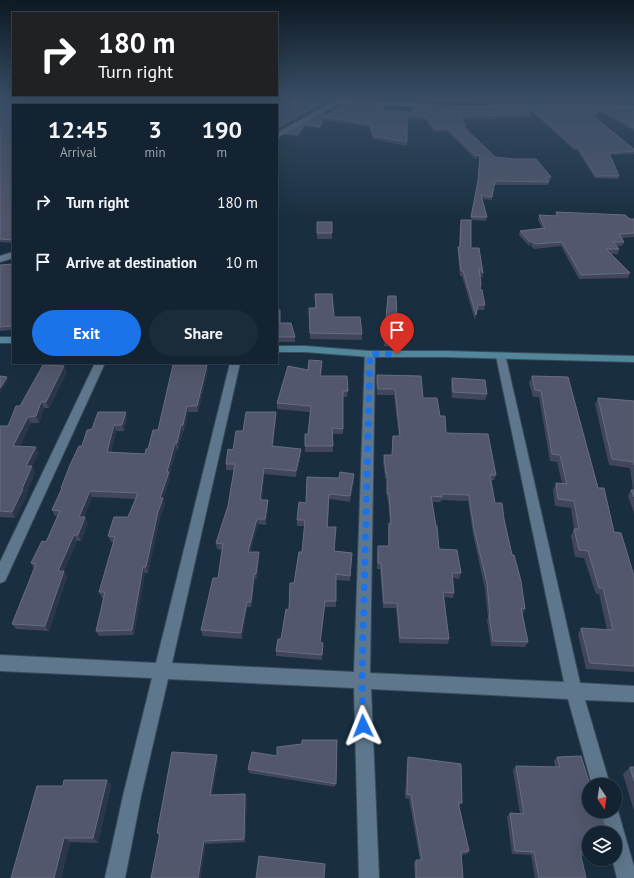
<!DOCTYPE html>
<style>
body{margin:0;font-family:"PT Sans",sans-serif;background:#1c2b39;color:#f1f3f6;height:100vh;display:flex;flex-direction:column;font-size:15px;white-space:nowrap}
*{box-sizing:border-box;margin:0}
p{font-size:13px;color:#9da4ab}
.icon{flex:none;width:22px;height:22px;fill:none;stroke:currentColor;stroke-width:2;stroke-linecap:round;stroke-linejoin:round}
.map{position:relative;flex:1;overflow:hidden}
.side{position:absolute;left:12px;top:104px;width:266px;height:260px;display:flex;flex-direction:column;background:#132331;border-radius:0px;box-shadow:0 4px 16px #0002,0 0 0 1px #32404d}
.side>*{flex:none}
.banner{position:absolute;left:12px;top:12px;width:266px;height:84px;border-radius:0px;box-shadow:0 4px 16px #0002,0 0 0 1px #32404d;background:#202124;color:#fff;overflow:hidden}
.needle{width:26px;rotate:167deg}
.controls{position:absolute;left:582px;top:778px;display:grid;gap:8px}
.controls a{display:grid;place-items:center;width:40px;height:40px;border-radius:50%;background:#132331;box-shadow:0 4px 16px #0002,0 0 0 1px #32404d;font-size:20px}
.pin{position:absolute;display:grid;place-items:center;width:34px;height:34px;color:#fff;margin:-41px -17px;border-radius:50% 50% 50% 0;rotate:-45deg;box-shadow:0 0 4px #0007}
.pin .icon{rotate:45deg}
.me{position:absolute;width:44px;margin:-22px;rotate:358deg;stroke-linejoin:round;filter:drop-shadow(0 0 3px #0008)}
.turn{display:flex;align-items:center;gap:14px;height:84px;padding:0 20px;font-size:18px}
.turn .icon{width:52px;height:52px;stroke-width:2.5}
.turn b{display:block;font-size:28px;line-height:34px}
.eta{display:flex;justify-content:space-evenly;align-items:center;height:68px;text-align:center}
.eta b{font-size:24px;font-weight:700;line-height:28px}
.button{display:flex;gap:8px;margin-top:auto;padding:8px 20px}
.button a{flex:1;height:46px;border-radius:24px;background:#1a73e8;color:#fff;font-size:16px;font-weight:700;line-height:46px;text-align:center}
.button a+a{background:#1c2b39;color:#f1f3f6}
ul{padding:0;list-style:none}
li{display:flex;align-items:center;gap:12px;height:60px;padding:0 20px}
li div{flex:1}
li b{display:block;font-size:15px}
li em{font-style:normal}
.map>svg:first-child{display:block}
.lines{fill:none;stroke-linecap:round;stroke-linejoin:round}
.street-casing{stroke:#3a4c5b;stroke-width:2}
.secondary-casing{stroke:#3a4c5b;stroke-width:2}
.street{fill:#5f778c;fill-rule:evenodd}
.secondary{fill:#52879b;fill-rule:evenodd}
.wall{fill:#42465d}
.shaded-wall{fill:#2b364b}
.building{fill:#52576d;stroke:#676d81}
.route{stroke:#1a73e8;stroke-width:7;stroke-dasharray:0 12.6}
</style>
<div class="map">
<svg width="634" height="878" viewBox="0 0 634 878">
<rect width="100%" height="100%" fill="#192f41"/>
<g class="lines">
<defs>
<path id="street" d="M341,97H349L346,100L431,103L434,105L431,107L340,103L277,138V133Z
M581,104L634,105V109H491L488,107L491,105Z
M13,252V258L0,262V256Z
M370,351L375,354L370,673L564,682L496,356L501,353L505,354L580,683L634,686V702L585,700L610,785H592L568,699L371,689L379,878H359L354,688L168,679L141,796L125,878H105L123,796L152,678L0,671V655L156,663L230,363H240L172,663L354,672L365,354Z
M95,363H105L5,581L0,583V562Z
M615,804L618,811L634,867V878H617L612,859H615V833H605L600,811H615Z"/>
<path id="secondary" d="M0,337H13V343H0Z
M277,346H305L370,351H445L634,356V362L445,357H370L305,352H277Z"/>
</defs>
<use href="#street" class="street-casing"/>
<use href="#secondary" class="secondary-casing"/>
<use href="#street" class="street"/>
<use href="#secondary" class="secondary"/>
</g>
<path class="wall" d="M0,97L122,98L123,97H330L329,102L13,105V243L0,242Z
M634,97V104H482L420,101V99Z
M383,107V110L407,116L531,114L530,117L462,120L466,125L465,128L495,157L551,177L550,181H548L549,182L548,185H494L492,200L482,199L487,217L486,221L471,220V248L483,273L482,278L480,276V289L485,305L484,310H477L475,320L462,276H460L458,252V247H459L460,225L461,220H471L477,185L480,158L475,159L447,131L434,132L426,120L407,119V146L373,139L369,127L324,120V117L320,129L305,126L298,136L285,135V133L325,113L324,116Z
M530,108H634V131L599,111L594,118L634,149V154L610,155L619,176L618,179L595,178L577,150H574L530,110Z
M556,212L630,219H634V237L622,238L624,242L622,246H617L619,249L618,254H611L630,273L628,278L579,279L561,246L534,249L531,246H529L519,235L520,231L542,228L538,220L539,215L555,216Z
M317,222L332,233V239H317Z
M13,264V330L0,331V265Z
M315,294L334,317L362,334V340L310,339L309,308H315Z
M388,296L398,342L397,347L384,346Z
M277,310L280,323L295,337V342H277Z
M322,361L321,376L348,391L347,397H343V434H332L333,452H305V434H308L310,412L277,409V403L308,370Z
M208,371L198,412H188L184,431H183L178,449H177L169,474L170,478L163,499L165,504L160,518L148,573H145L134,635L99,636L96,631L104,598H102L99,592L114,542H111L108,536L128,517L136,499L92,497L84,517L88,523L81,541H77L64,571L67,577L49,631L16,629L12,624L34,569L31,563L46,542L57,516H55L52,510L62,490L61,488L82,446L92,429L127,418L124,431H116L111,452L145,454L158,430Z
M67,372L49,408H44L39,423H31L20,446L39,453L32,466L35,473L26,494L27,495L15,518L0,517V426H8L20,406Z
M377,375L423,398L440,416L446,433L496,475L494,480H491L495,503L504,519L525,609L523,614H522L528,642L525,647L491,646L487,620L488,618L485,589L473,534L468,501L441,500V502H432L439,549L461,573L459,579L453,578L454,593L453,598L444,597L449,639L448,644L399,643L396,608H383L380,569H377V552L378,546H388V529L389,523H390L388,500H387V478H385L383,460L384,455H392L393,436H399L394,395H377L376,381Z
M532,376L568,377L598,488L614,532L634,576V672L586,669L578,634L581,628L607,630L599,594H596L584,558L575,557L571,536L574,529L571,508L555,506L553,490L556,483H562L557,462L550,461L539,397H533L529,383Z
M452,378L487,394L485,400L452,398L451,384Z
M598,398L634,401V513L628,496L631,490H633L630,468L609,465L595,404Z
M276,412V418L273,446L301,455L296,477L264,474L262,500L268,506L266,525L258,524L250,552H259V557L257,579H255L251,607H247L242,639L203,636L201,630L218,578L222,550L217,549L216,543L228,506L234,470H226V464L243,431Z
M339,478L354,480L350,502L329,499L328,527L334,551L352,553L350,581L336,580V607H325L321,642L323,643L322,660L276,656V651L281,639L289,610L294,583L302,552L305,526H297V520L306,503Z
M337,740L335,787L249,773L248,769L302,744Z
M217,755L218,760L212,795L247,798L245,842L206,844L159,836L157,833Z
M408,757L462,803L459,806L469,851L467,854L461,855L463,878H415L414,863L416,860H420L409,799L405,798L407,761Z
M557,757L589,833V857L581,856L586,878H535L531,855L512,854L507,817L510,813L520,814L513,770L516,766L555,767L554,761Z
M630,767H634V811L623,774Z
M107,780L111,786L98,843L70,842L61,878H11L63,786Z"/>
<path class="shaded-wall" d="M330,97L329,102L277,131V128Z
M325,111V113L320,129V127Z
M305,124V126L298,136V134Z
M480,155V158L475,159L476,156Z
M530,242H532L531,246H529Z
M207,365L208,371L198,412L197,406Z
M64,366L67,372L49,408L46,402Z
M7,377L8,380L0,393V388Z
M41,402L44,408L39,423L36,416Z
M187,406L188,412L184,431L183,425Z
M126,412L127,418L124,431L122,425Z
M276,412V418L272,452V446Z
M28,417L31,423L17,452L13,446Z
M114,425L116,431L109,458L107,452Z
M181,425L183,431L178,449L177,443Z
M175,443L177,449L169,474L170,478L163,499L165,504L160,518L148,573L146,567L160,498Z
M36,447L39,453L32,466L35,473L26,494L27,495L15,518L12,512L22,489L26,466Z
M301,449V455L296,477V471Z
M264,468V474L261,505L260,500Z
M354,474V480L350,502V496Z
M90,491L92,497L82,523L79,517Z
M268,500V506L266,525L265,519Z
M85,517L88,523L81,541L78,535Z
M257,519L258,524L248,557V552Z
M74,535L77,541L61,577L58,571Z
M259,552V557L257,579L256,574Z
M143,567L145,573L134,635L132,630Z
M64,571L67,577L49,631L45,626Z
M254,574L255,579L251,607V602Z
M325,601V607L320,648V642Z
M247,602V607L242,639L241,633Z
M217,755L218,760L211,799L210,795Z
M107,780L111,786L98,843L93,838Z
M245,794L247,798L245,842L244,839Z
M64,838L70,842L61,878H54Z
M204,841L206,844L201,878H198Z"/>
<path class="building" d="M0,97H111L122,98L123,97H330L329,99L277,128V105H13V240L0,239Z
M421,97H634V101H482L420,99Z
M348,102L384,104L382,110L408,112L407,116L416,105L527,107L531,114L459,117L466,125H462L495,157L514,159H536L551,177L546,178L549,182L495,181L492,197L481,195L487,217H471L478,181L480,155L476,156L447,128L435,129L427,117L407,116V142L373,136L370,124L324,117Z
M530,108H634V128L600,108L594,117L634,149V151L609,153L619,176H596L578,147L575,148Z
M325,111L320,127L305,124L298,134L285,133Z
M556,212L625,215L630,219H634V233L619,234L624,242H613L619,249H606L630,273L581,275L562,242L535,244L532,242H530L520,231L545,228L539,215L558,216Z
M461,220H471V248H479L483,273L479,268L481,284L480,289L482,290L485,305H478L476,315L463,271H461L458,247H460Z
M317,222H332V233H317Z
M13,264V326L0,327V265Z
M315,294H332L334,317H360L362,334L310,333L309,308H316Z
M388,296H396L398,342L384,341Z
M277,310H280V323H291L295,337H277Z
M309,360L322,361L320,376H347L348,391H343V429L332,428L333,446H305V434H308L311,406L277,403L288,366L308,370Z
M43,365L64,366L46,402H41L36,416L28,417L13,446L36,447L26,466H32L22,489H23L12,512L0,511V426H8L16,406H20Z
M173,365H207L197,406H187L183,425H181L177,443H175L167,472H169L160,498H163L158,512L146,567H143L132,630L96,631L105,592H99L115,537L108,536L114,517H128L138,493L90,491L79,517H85L78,535H74L58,571H64L45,626L12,624L36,564L31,563L42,541L46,542L60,511L52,510L62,488H61L70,465L79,446H82L87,430L92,429L98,412H126L122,425H114L107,452L145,454L146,449H148L153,430H158Z
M377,375L421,376L423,398H437L440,416H445L446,433L488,434L496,475H490L495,503H502L504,519L512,555H514L521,581L525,609L521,608L528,642L493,641L489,615H490L487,583L474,529L469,495L442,494V497L431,496L436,526H437L439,549L457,550L461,573H452L454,593L443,592L449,639L400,638L397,603H384L381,563H378V546H389V523H391L389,494H387V473H386L384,455H392L393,436H400L395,389H378Z
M0,376L7,377L0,388Z
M532,376L568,377L598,488H604L614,532L621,533L634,576V666L590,663L581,628L613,630L603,588H599L588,551L579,550L574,529H579L574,501L558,499L556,483L567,484L560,455L552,454L541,391L535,390Z
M452,378L485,380L487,394L453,392Z
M598,398L634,401V465V462L612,459Z
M246,412H276L272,446L301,449L296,471L264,468L260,500H268L265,519H257L248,552H259L256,574H254L251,602H247L241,633L201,630L213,578H218L223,544L216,543L228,506L235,464H226L228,449L233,450L236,431H243Z
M340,472L354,474L350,496L329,494L327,527H336L334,551L352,553L350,576L336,574V601H325L320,642L323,643L322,655L276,651L278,639H281L286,609L289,610L290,583H294L299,552H302L305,520H297L299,502L306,503L307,477L339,478Z
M631,490H634V497Z
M302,740H337L336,784L248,769L252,752L277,756V747L302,744Z
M172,752L217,755L210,795L245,794L244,839L204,841L198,878H151L160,833H157Z
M581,756L590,785H589V811H599V812H602L607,833H589V853L580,852L586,878H539L534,852L515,851L510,813L524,814L516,766L560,767L557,757Z
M408,757L461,764L462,803L458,802L469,851L461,852L463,878H416V860H422L411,795L407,794Z
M630,767H634V781Z
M64,780H107L93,838H64L54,878H11L37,786H63Z
M259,856L325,864L324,878H256Z"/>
<linearGradient id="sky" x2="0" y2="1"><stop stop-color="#0e1a24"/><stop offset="0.44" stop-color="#384d65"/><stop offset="1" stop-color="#384d65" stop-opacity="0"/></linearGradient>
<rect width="634" height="220" fill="url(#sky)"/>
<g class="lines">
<path class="route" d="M363,726L362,680L370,354H397"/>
</g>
</svg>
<div class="controls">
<a><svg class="needle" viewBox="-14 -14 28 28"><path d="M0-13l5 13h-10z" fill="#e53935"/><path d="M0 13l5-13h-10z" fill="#9da4ab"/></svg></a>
<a><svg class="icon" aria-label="layers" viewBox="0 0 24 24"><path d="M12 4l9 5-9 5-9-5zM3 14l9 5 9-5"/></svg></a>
</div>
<div class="pin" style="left:397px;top:354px;background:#d93025"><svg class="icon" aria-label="arrive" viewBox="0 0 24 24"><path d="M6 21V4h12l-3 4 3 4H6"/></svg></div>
<svg class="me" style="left:363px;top:726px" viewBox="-20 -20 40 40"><path d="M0-17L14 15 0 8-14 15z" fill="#1a73e8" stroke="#fff" stroke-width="4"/></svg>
<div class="banner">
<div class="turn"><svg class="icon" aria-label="right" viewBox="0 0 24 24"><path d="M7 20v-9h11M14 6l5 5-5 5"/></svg><div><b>180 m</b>Turn right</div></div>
</div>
<section class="side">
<div class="eta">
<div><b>12:45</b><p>Arrival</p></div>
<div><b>3</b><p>min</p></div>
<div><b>190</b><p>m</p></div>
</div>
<ul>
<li><svg class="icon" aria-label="right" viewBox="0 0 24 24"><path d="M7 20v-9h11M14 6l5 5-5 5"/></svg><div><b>Turn right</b></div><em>180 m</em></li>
<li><svg class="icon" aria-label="arrive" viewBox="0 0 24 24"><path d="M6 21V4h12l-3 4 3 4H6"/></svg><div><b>Arrive at destination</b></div><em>10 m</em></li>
</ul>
<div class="button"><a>Exit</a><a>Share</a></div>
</section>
</div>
